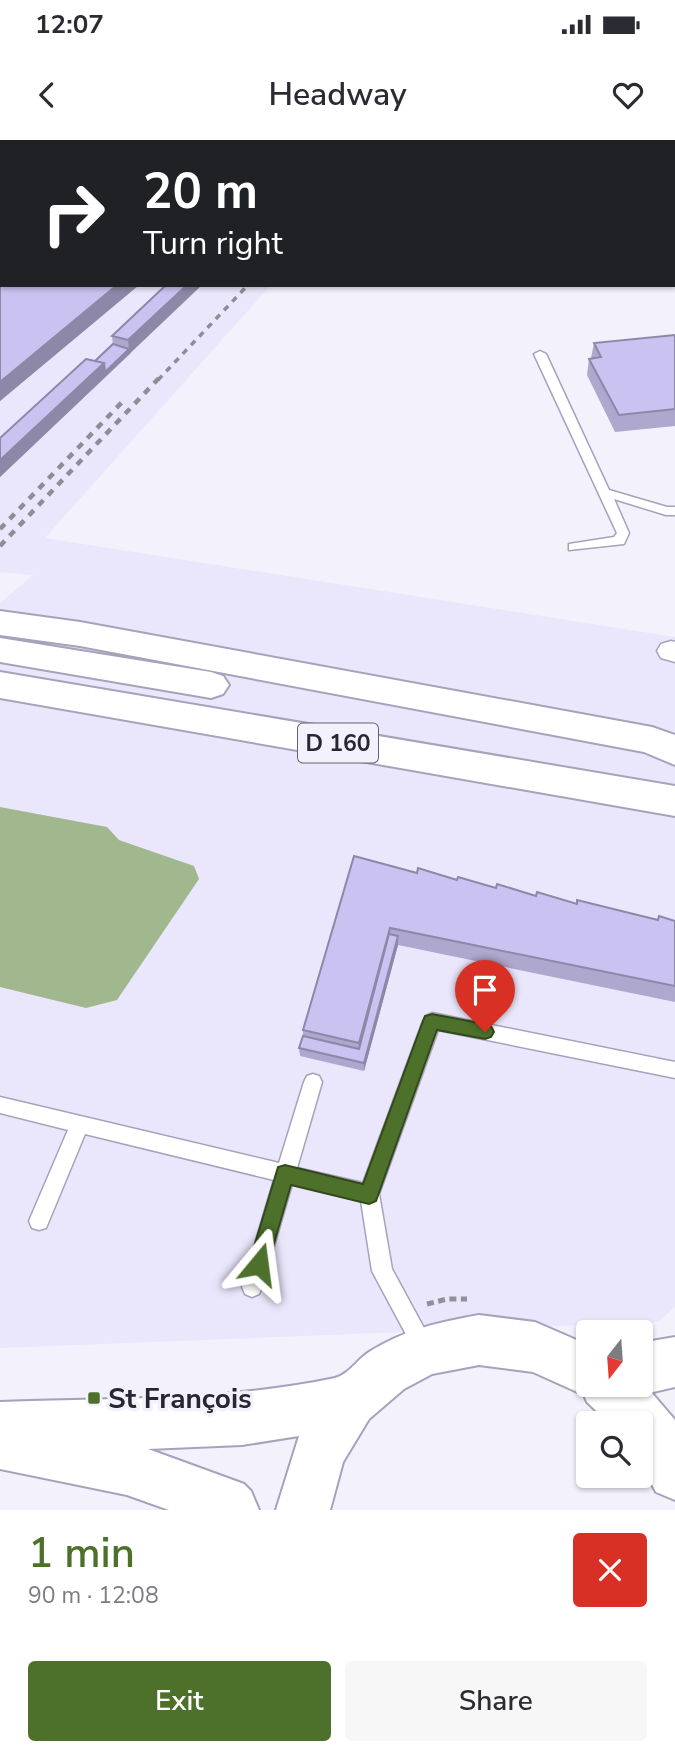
<!DOCTYPE html>
<meta charset="utf-8">
<style>
body{margin:0;font-family:"Nunito Sans",sans-serif;background:#f7f7f7;color:#2b2b33;height:100vh;display:flex;flex-direction:column;font-size:26px;white-space:nowrap}
*{box-sizing:border-box;margin:0}
p{font-size:23px;color:#7c7c81}
.icon{flex:none;width:38px;height:38px;fill:none;stroke:currentColor;stroke-width:2;stroke-linecap:round;stroke-linejoin:round}
.map{position:relative;height:1370px;overflow:hidden}
.drawer{display:flex;flex-direction:column;background:#fff;flex:1}
.drawer>*{flex:none}
.hud{position:absolute;left:0px;top:0px;width:676px;height:147px;box-shadow:0 2px 5px #0004;background:#202124;color:#fff;overflow:hidden}
.needle{width:46px;rotate:197deg}
.tools{position:absolute;left:576px;top:1180px;display:grid;gap:14px}
.tools a{display:grid;place-items:center;width:77px;height:77px;border-radius:7px;background:#fff;box-shadow:0 2px 5px #0004;font-size:35px}
.pin{position:absolute;display:grid;place-items:center;width:60px;height:60px;color:#fff;margin:-72px -30px;border-radius:50% 50% 50% 0;rotate:-45deg;box-shadow:0 0 7px #0007}
.pin .icon{rotate:45deg}
.me{position:absolute;width:77px;margin:-38px;rotate:16deg;stroke-linejoin:round;filter:drop-shadow(0 0 5px #0008)}
.turn{display:flex;align-items:center;gap:24px;height:147px;padding:0 28px;font-size:32px}
.turn .icon{width:91px;height:91px;stroke-width:2.5}
.turn b{display:block;font-size:49px;line-height:60px}
.round{display:grid;place-items:center;flex:none;width:74px;height:74px;border-radius:7px;background:#f7f7f7}
.headline{display:flex;align-items:center;justify-content:space-between;height:119px;padding:0 28px}
h1{font-size:42px;font-weight:600;line-height:52px;color:#4d712a}
.primary-button{display:flex;gap:14px;margin-top:auto;padding:14px 28px}
.primary-button a{flex:1;height:80px;border-radius:7px;background:#4d712a;color:#fff;font-size:28px;font-weight:600;line-height:80px;text-align:center}
.primary-button a+a{background:#f7f7f7;color:#2b2b33}
.status{display:flex;justify-content:space-between;align-items:center;height:49px;padding:0 35px;background:#fff;direction:ltr}
.status svg{height:19px;fill:currentColor}
header{display:flex;justify-content:space-between;align-items:center;height:91px;padding:0 28px;background:#fff;font-size:32px;font-weight:600}
.map>svg:first-child{display:block}
.built{fill:#eae7fc}
.water{fill:#a1b88f}
.lines{fill:none;stroke-linecap:round;stroke-linejoin:round}
.service-casing{stroke:#a6a2bb;stroke-width:3}
.minor-casing{stroke:#a6a2bb;stroke-width:3}
.tertiary-casing{stroke:#a6a2bb;stroke-width:4}
.trunk-casing{stroke:#a6a2bb;stroke-width:4}
.path{stroke:#918f9a;stroke-width:5;stroke-dasharray:7 4.5;stroke-linecap:butt}
.service{fill:#fff;fill-rule:evenodd}
.minor{fill:#fff;fill-rule:evenodd}
.tertiary{fill:#fff;fill-rule:evenodd}
.trunk{fill:#fff;fill-rule:evenodd}
.rail-far1{stroke:#8e8c97;stroke-width:3.5;stroke-dasharray:6 6;stroke-linecap:butt}
.rail{stroke:#8e8c97;stroke-width:4.5;stroke-dasharray:7 7;stroke-linecap:butt}
.wall{fill:#aea7ce}
.shaded-wall{fill:#8d88a8}
.building{fill:#cac2f0;stroke:#8d88a8;stroke-width:2}
.route{fill:#4d712a;stroke:#32491b;stroke-width:2}
.poi-dot{fill:#4d712a;stroke:#f3f1fc;stroke-width:2.5}
.labels{text-anchor:middle;stroke-width:7;stroke-linejoin:round;paint-order:stroke}
.shield{fill:#f3f1fc;stroke:#65646e;stroke-width:2}
.shield-label{font-size:23px;font-weight:bold;fill:#282731}
.near-poi-label{font-size:28px;font-weight:bold;fill:#282731;stroke:#f3f1fc;text-anchor:start}
</style>
<div class="status"><b>12:07</b><svg viewBox="0 0 49 12"><path d="M0 12V9h3v3zM5 12V6h3v6zM10 12V3h3v9zM15 12V0h3v12zM26 1h20v11H26zM47 4h2v5h-2z"/></svg></div>
<header><svg class="icon" aria-label="back" viewBox="0 0 24 24"><path d="M15 5l-7 7 7 7"/></svg>Headway<svg class="icon" aria-label="heart" viewBox="0 0 24 24"><path d="M12 20l-8-8c-3-5 5-10 8-4 3-6 11-1 8 4z"/></svg></header>
<div class="map">
<svg width="675" height="1370" viewBox="0 0 675 1370">
<rect width="100%" height="100%" fill="#f3f1fc"/>
<path class="built" d="M0,0H402L2,2V145H271L45,398L675,497V1167L658,1182L0,1208V463L33,435L0,432Z"/>
<path class="water" d="M0,667L107,687L119,700L194,726L199,739L117,860L86,868L0,847Z"/>
<g class="lines">
<defs>
<path id="service" d="M202,0H217L218,2H204Z
M289,0H301L288,2Z
M540,211L546,214L609,350L667,367H675V375H666L614,359L629,393L624,404L569,410V404L614,397L617,393L534,214Z
M432,873L675,922V938L438,890L379,1054L392,1129L431,1201L434,1208L431,1215L424,1218L417,1215L372,1131L361,1061L292,1044L262,1147L259,1154L252,1157L245,1154L242,1147L274,1040L85,994L46,1088L39,1090L32,1088L29,1081L68,990L0,973V957L279,1023L304,942L307,936L313,934L319,936L322,942L297,1028L363,1043L423,881L426,876Z"/>
<path id="minor" d="M574,0H592V2H574Z
M671,501L675,502V522L661,518L657,511L661,504Z"/>
<path id="tertiary" d="M479,1175L535,1182L588,1205V1244H640V1241L645,1245L675,1280V1360L656,1352L640,1322V1283H609L587,1262L584,1255L533,1232L479,1225L432,1234L404,1249L369,1279L343,1322L330,1370H276L299,1296L242,1305L148,1309L244,1344L251,1351L259,1370H169L127,1355L0,1329V1262C111,1258 226,1261 335,1238C348,1235 358,1219 369,1212C404,1190 439,1182 479,1175Z"/>
<path id="trunk" d="M0,471L80,482L652,587L675,595V625L644,612L80,506L0,495Z
M0,498L211,532L223,536L229,545L223,554L211,558L0,522Z
M0,532L675,646V676L0,558Z
M675,1197V1247L640,1255L622,1247L621,1244H640V1203Z"/>
</defs>
<use href="#service" class="service-casing"/>
<use href="#minor" class="minor-casing"/>
<use href="#tertiary" class="tertiary-casing"/>
<use href="#trunk" class="trunk-casing"/>
<path class="path" d="M427,1164L447,1159H467"/>
<use href="#service" class="service"/>
<use href="#minor" class="minor"/>
<use href="#tertiary" class="tertiary"/>
<use href="#trunk" class="trunk"/>
<path class="rail-far1" d="M158,240L248,145"/>
<path class="rail" d="M0,389L126,258
M0,406L159,238"/>
</g>
<path class="wall" d="M0,0H161L159,2H2V145H139L0,261Z
M166,145L130,214L0,337V298L95,221L113,204L112,196Z
M675,195V286L615,292L587,235L589,219L591,218L594,203Z
M417,733L576,764L577,760L657,780L659,776L675,781V862L398,805L364,931L300,916L299,908L303,896V890Z"/>
<path class="shaded-wall" d="M148,0H161L159,2H147Z
M117,145H139L0,261V242Z
M187,145H202L0,337V320L104,223L129,209L128,200Z
M390,788L389,803L359,918V903Z
M398,796V805L364,931V923Z"/>
<path class="building" d="M0,0H89L93,1L94,0H129L135,2H2V145H117L0,242Z
M169,0H179L176,2H167Z
M410,0H420L418,2H408Z
M533,0H554V2H533Z
M610,0H643V2H610Z
M166,145H187L128,200L112,196Z
M675,195V269L619,275L589,219L601,217L594,203Z
M113,204L129,209L105,232L104,223L95,221Z
M86,219L104,223L0,320V298Z
M354,716L417,733L418,728L457,740L458,737L496,748L497,744L536,756L537,752L577,764V760L658,780L659,776L675,781V846L390,788L359,903L303,890Z
M389,794L398,796L364,923L299,908L303,896L359,909Z"/>
<path class="route" d="M432,874L485,884L491,886L494,892L491,897L485,899L437,890L376,1061L369,1064L291,1045L266,1131L259,1134L252,1131L249,1124L278,1027L285,1025L363,1044L423,881L425,876Z"/>
<rect class="poi-dot" x="87" y="1251" width="14" height="14" rx="3.5"/>
<g class="labels">
<rect class="shield" x="298" y="583.5" width="80" height="39" rx="5"/>
<g class="shield-label">
<text x="338" y="611">D 160</text>
</g>
<g class="near-poi-label">
<text x="108" y="1268">St François</text>
</g>
</g>
</svg>
<div class="tools">
<a><svg class="needle" viewBox="-14 -14 28 28"><path d="M0-13l5 13h-10z" fill="#e53935"/><path d="M0 13l5-13h-10z" fill="#7c7c81"/></svg></a>
<a><svg class="icon" aria-label="search" viewBox="0 0 24 24"><circle cx="10" cy="10" r="6"/><path d="M15 15l6 6"/></svg></a>
</div>
<div class="pin" style="left:485px;top:892px;background:#d93025"><svg class="icon" aria-label="arrive" viewBox="0 0 24 24"><path d="M6 21V4h12l-3 4 3 4H6"/></svg></div>
<svg class="me" style="left:259px;top:1124px" viewBox="-20 -20 40 40"><path d="M0-17L14 15 0 8-14 15z" fill="#4d712a" stroke="#fff" stroke-width="4"/></svg>
<div class="hud">
<div class="turn"><svg class="icon" aria-label="right" viewBox="0 0 24 24"><path d="M7 20v-9h11M14 6l5 5-5 5"/></svg><div><b>20 m</b>Turn right</div></div>
</div>
</div>
<section class="drawer">
<div class="headline"><div><h1>1 min</h1><p>90 m · 12:08</p></div><a class="round" style="background:#d93025;color:#fff"><svg class="icon" aria-label="close" viewBox="0 0 24 24"><path d="M6 6l12 12M18 6L6 18"/></svg></a></div>
<div class="primary-button"><a>Exit</a><a>Share</a></div>
</section>
